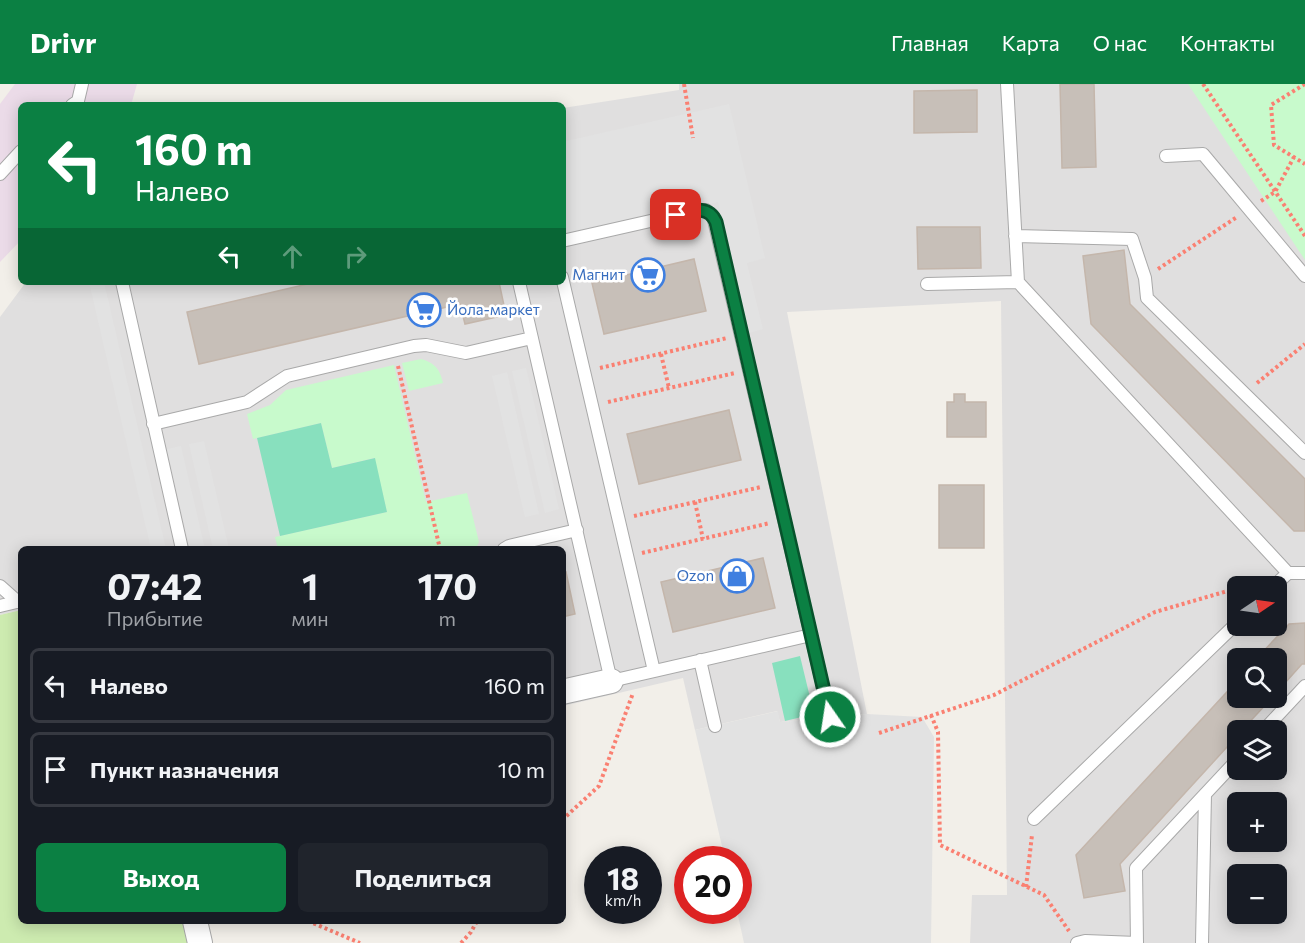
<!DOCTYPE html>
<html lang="ru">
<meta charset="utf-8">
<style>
body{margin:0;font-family:Commissioner,sans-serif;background:#20242c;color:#f1f3f6;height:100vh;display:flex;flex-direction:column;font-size:22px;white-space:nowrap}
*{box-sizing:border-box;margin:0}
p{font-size:20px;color:#9ea1a6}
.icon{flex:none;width:33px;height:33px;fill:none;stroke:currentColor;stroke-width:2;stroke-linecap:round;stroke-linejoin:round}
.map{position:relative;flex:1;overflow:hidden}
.side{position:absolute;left:18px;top:462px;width:548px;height:378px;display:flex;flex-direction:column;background:#171b24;border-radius:9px;box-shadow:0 3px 15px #0003}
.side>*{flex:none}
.guide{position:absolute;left:18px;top:18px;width:548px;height:183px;border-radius:9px;box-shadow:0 3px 15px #0003;background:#0b8043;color:#fff;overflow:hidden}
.needle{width:39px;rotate:77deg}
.controls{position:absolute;left:1227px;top:492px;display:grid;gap:12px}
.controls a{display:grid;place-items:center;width:60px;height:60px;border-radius:9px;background:#171b24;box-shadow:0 3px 15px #0003;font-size:30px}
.speed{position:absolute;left:584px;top:762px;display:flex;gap:12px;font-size:30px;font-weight:700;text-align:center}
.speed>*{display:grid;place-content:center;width:78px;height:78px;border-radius:50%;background:#171b24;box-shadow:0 3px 15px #0003;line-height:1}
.speed small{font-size:15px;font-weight:400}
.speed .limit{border:9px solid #d22;background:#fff;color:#111}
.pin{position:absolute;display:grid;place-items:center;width:51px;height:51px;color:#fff;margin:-26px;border-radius:12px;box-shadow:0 3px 9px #0006}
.me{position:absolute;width:66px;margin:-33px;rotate:347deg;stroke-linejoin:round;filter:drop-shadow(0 0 4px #0008)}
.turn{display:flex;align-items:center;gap:21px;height:126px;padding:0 18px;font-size:27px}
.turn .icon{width:78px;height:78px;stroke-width:2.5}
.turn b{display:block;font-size:42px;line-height:51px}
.lanes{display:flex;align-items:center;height:57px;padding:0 18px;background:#0003;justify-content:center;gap:30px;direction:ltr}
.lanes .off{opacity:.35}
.eta{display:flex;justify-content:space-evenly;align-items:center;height:102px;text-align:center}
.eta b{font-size:36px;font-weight:700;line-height:42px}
.primary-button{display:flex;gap:12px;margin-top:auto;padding:12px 18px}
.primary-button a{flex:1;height:69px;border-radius:9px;background:#0b8043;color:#fff;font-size:24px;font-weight:700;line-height:69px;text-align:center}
.primary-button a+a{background:#20242c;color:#f1f3f6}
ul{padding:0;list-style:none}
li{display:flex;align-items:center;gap:18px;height:75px;margin:0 12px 9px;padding:0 6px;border:3px solid #363941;border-radius:9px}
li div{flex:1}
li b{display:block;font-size:22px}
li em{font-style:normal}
header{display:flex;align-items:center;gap:36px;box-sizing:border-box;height:84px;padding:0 30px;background:#0b8043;color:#fff}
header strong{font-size:28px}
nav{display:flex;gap:33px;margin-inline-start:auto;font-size:21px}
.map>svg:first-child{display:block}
.residential{fill:#e0dfdf;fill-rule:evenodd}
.industrial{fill:#ebdbe8}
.grass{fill:#cdebb0}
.park{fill:#c8facc}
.pitch{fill:#88e0be}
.parking{fill:#e2e2e2}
.building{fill:#c7bfb8;stroke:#c4b6ab;stroke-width:1.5}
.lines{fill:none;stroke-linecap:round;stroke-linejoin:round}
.lane-casing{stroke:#a9a9a9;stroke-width:14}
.street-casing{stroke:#a9a9a9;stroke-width:26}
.path{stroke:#fa8072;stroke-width:4;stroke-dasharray:3 3;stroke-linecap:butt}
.lane{stroke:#fff;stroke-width:12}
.street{stroke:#fff;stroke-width:24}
.route-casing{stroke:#07532c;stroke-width:15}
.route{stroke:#0b8043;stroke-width:10}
.labels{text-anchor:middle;stroke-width:5;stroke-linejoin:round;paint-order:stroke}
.shop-label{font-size:15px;fill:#366cbe;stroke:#fff;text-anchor:end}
</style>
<header>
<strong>Drivr</strong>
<nav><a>Главная</a><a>Карта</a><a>О нас</a><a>Контакты</a></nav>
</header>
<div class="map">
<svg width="1305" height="859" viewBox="0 0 1305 859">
<rect width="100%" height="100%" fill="#f2efe9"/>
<path class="residential" d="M679,0H1305V859H970L972,811H1007L1001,217L787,228L867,630L780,638L777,627L695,646L683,594L563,622L562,465H21V526L0,531V233L26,198H562L563,24L679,6ZM1238,502H1276V542H1238ZM1238,574H1276V614H1238ZM1238,646H1276V686H1238ZM1238,718H1276V758H1238ZM1238,790H1276V830H1238Z"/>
<path class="industrial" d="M15,0H137L131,21H21V156L0,178V20Z"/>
<path class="grass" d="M21,526V837H187L193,859H0V531Z"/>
<path class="park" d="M1188,0H1305V176Z
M421,275C435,279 440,285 443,299L409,307L402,279Z
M394,281L426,418L467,409L479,458L476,464L278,465L275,453L387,428L374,374L332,384L321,339L253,355L247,330L270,321L286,306Z"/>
<path class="pitch" d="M321,339L332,384L375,374L387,428L280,452L257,354Z
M800,572L814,630L785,637L772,579Z"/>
<path class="parking" d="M729,20L765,174L747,179L763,245L749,249L718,118L567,152L562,134V58Z
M89,198H104L166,465H151Z
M526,284L559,425L545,429L512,287Z
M507,288L539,430L525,433L492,292Z
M204,357L229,465H213L189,360Z
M181,362L205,465H190L167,365Z
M778,627L780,638L867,630L922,633L934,653L931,859H744L737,827L738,776L725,775L695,646Z"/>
<path class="building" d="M1060,0H1094L1096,83L1062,84Z
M977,6V48L914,49V7Z
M917,143H980L981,184L918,185Z
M1124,166L1130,220L1305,395V447H1294L1091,240L1083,172Z
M694,175L706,227L604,250L592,199Z
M316,198H499L506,231L465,240L460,220L199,280L187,228Z
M954,310H965V318H986V353H947V318H954Z
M729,326L741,376L639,400L627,350Z
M939,401H984V464H939Z
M763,474L775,524L673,548L661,498Z
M566,488L575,530L562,533V489Z
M1305,539V580H1302L1276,609V574H1257L1289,540Z
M1238,596V614H1272L1242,646H1238V651L1120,780L1125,807L1084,814L1076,771Z"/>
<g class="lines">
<defs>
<path id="lane" d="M1007,0L1018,198L1288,489H1305
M72,21L78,17L82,0
M1166,72L1203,70L1305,192
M0,90L21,67
M1015,152L1132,155L1145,194L1147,214L1305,369
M562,157L699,126H706L713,132L830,633
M562,193L654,587
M122,198L182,465
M519,198L611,597L811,551
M927,200L1018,198
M153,340L247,318L287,292L414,262L426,261L466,269L532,254
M504,465L509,462L577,446
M0,502L18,518
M1274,502L1288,489
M0,522L21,517
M700,576L715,642
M1264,646L1305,602
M1034,735L1238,538
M1077,859L1085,857L1137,859L1136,784L1238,675
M1202,859L1205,710"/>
<path id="street" d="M562,608L611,597
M195,837L200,859"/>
</defs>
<use href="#lane" class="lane-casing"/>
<use href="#street" class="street-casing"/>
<path class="path" d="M684,0L693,54
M1203,0L1305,152
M1305,0L1271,21L1274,61L1305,80
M1261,117L1275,108L1294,73
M1158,185L1237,133
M661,270L669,304
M398,282L440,465
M600,284L727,254
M1257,299L1305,260
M608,318L735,289
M695,418L703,455
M634,432L761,403
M642,469L770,439
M1242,502L1258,498
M931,631L938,648L940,761L1044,811L1069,847
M879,649L994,611L1155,528L1238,504
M562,736L599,702L633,609
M1026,803L1032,751
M308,837L360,859
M461,859L471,848L477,837"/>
<use href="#lane" class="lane"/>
<use href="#street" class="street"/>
</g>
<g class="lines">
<defs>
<path id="route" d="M676,131C692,127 708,120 716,138L830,633"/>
</defs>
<use href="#route" class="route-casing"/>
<use href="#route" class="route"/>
</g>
<defs>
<symbol id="supermarket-ring" viewBox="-11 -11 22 22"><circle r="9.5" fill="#fff" stroke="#3f7fe0" stroke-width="1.5"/><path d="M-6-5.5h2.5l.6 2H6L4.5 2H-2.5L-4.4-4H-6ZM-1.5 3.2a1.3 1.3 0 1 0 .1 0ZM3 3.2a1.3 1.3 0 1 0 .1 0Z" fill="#3f7fe0"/></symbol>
<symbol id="shop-ring" viewBox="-11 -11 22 22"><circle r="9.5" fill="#fff" stroke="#3f7fe0" stroke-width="1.5"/><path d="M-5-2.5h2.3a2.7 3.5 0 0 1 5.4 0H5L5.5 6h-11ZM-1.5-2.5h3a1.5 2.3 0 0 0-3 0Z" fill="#3f7fe0"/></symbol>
</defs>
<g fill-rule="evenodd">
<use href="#supermarket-ring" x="629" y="172" width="38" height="38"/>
<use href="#supermarket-ring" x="405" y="207" width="38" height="38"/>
<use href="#shop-ring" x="718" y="473" width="38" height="38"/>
</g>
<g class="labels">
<g class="shop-label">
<text x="625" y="196">Магнит</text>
<text x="447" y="231" text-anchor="start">Йола-маркет</text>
<text x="714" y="497">Ozon</text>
</g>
</g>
</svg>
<div class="controls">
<a><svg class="needle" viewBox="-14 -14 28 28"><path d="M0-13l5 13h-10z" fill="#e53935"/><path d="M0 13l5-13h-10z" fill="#9ea1a6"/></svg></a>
<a><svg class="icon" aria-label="search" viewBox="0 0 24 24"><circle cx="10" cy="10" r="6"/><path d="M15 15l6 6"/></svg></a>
<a><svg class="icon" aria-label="layers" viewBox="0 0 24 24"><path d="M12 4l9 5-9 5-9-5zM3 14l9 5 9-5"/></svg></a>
<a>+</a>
<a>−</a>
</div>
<div class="speed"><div>18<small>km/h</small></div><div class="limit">20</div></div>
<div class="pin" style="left:676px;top:131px;background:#d93025"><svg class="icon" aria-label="arrive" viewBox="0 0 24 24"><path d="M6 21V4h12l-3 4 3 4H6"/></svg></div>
<svg class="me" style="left:830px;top:633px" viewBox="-20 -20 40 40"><circle r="17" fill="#0b8043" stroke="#fff" stroke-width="3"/><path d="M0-11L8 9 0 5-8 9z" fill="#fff"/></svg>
<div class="guide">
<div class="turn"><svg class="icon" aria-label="left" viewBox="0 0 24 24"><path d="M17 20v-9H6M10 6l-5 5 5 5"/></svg><div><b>160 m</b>Налево</div></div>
<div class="lanes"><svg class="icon" aria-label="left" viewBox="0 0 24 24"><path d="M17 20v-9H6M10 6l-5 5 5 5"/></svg><svg class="icon off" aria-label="ahead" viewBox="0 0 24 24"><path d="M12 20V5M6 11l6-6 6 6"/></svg><svg class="icon off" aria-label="right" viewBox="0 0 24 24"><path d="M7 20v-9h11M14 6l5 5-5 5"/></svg></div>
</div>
<section class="side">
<div class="eta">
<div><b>07:42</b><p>Прибытие</p></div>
<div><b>1</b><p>мин</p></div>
<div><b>170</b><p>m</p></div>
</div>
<ul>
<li><svg class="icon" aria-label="left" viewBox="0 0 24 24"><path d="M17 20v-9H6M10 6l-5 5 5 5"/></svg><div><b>Налево</b></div><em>160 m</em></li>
<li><svg class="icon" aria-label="arrive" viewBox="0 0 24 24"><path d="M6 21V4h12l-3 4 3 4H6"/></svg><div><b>Пункт назначения</b></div><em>10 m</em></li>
</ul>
<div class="primary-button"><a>Выход</a><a>Поделиться</a></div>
</section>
</div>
